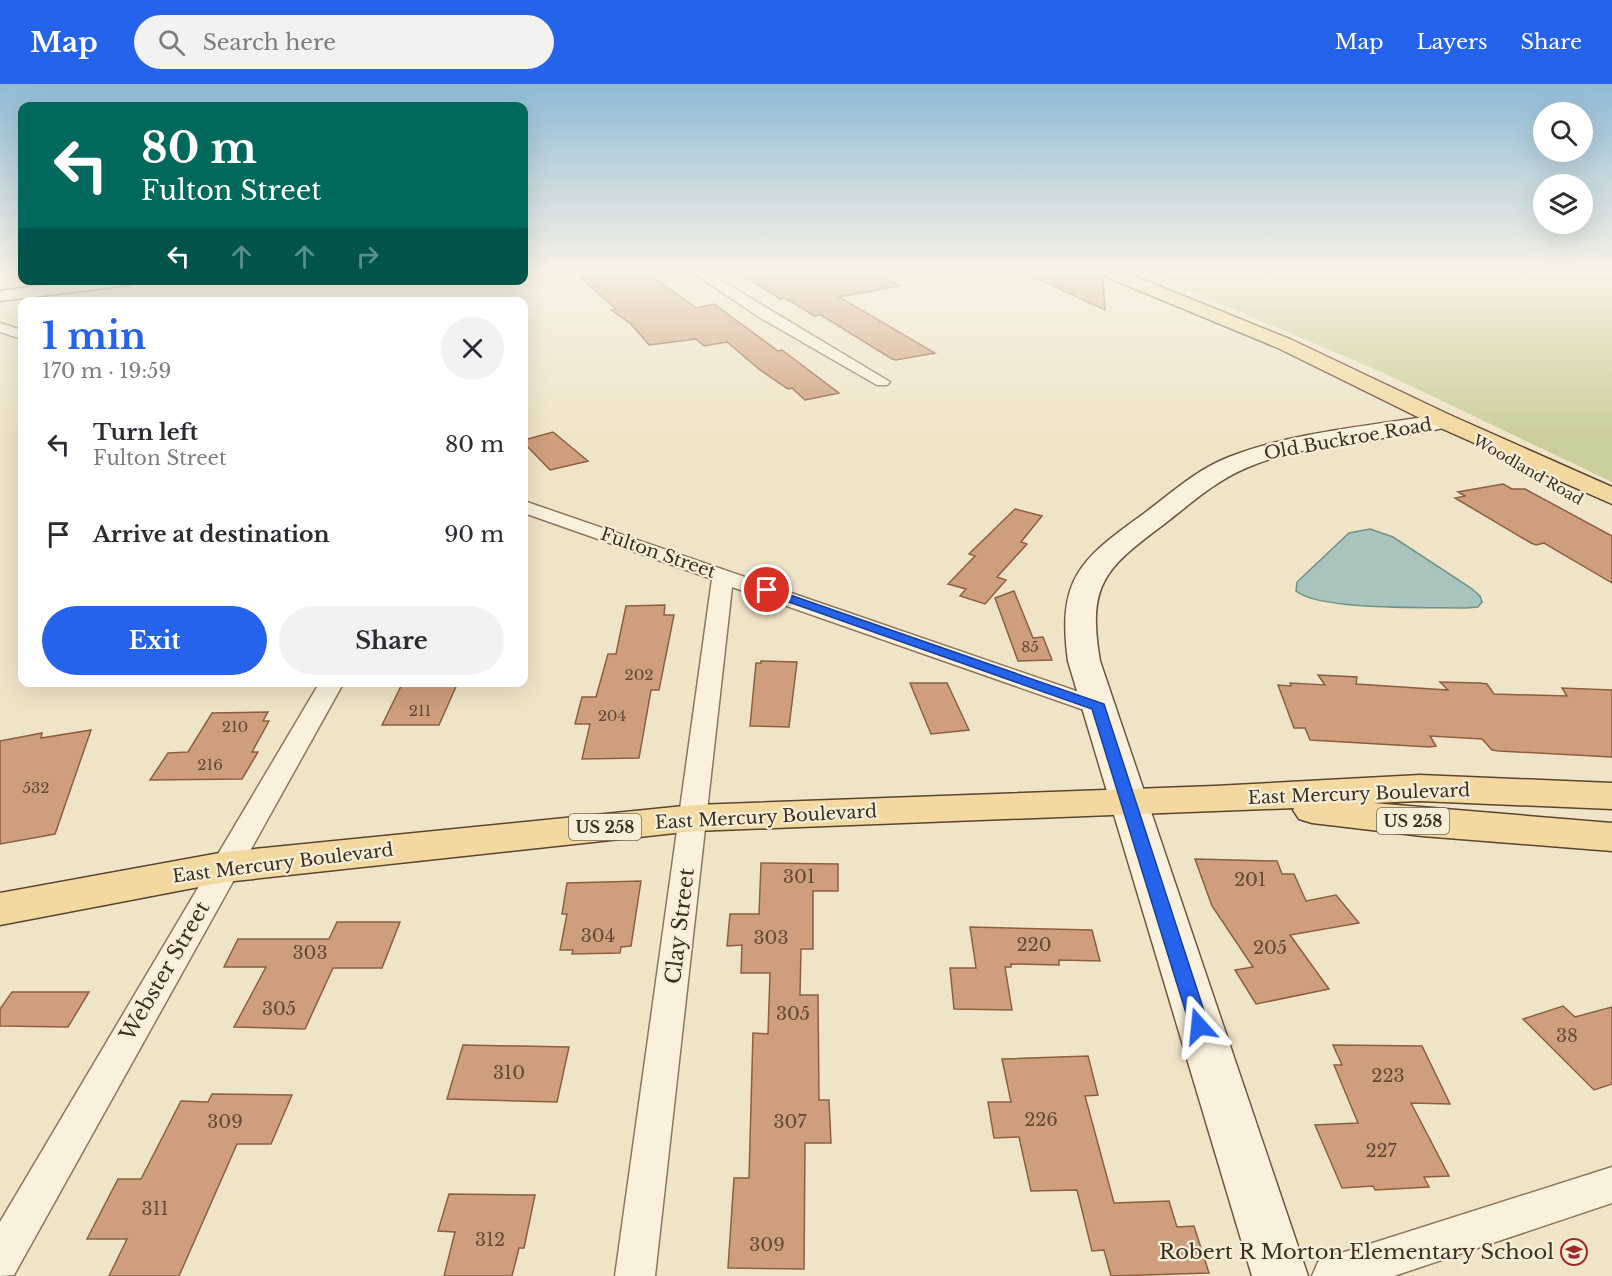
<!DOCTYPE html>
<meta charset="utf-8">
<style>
body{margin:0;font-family:"Libre Baskerville",serif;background:#f2f2f3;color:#2b2b33;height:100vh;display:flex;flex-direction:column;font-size:22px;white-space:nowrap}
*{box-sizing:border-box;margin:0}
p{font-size:20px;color:#7c7c81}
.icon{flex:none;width:33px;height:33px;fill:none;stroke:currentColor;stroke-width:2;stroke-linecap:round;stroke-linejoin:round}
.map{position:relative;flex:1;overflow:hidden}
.panel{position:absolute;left:18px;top:213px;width:510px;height:390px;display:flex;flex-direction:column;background:#fff;border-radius:12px;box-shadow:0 6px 24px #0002}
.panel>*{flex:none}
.guide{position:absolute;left:18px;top:18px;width:510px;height:183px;border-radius:12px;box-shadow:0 6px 24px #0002;background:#00695c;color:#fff;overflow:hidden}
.fabs{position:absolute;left:1533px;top:18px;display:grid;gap:12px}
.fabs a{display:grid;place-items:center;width:60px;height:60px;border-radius:50%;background:#fff;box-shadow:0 6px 24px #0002;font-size:30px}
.pin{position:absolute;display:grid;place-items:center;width:51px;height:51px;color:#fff;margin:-26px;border:3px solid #fff;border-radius:50%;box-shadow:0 2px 6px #0007}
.me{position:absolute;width:66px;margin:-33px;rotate:342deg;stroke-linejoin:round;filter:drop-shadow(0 0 4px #0008)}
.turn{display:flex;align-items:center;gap:21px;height:126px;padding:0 24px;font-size:27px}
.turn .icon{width:78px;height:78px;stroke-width:2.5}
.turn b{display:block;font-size:42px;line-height:51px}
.lanes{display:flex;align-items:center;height:57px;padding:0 24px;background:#0003;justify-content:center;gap:30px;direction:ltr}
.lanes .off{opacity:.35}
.round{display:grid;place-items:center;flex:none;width:63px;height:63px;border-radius:32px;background:#f2f2f3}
.summary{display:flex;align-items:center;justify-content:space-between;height:102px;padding:0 24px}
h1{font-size:36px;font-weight:800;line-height:45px;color:#2563eb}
.button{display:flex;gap:12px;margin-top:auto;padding:12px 24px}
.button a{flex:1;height:69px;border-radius:36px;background:#2563eb;color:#fff;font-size:24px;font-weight:800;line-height:69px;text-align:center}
.button a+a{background:#f2f2f3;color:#2b2b33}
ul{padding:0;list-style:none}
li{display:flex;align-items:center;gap:18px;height:90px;padding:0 24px}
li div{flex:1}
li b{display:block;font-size:22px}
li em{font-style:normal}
header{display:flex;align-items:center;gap:36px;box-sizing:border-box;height:84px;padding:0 30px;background:#2563eb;color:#fff}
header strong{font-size:28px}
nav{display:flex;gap:33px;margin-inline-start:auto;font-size:21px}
.search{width:420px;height:54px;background:#f2f2f3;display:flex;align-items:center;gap:15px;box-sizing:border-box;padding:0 21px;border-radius:33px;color:#7c7c81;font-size:22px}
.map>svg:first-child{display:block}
.green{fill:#c9cf9b}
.water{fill:#a9c4bc;stroke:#6f938a;stroke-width:1.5}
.building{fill:#cf9f7d;stroke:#8d5f41;stroke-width:1.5}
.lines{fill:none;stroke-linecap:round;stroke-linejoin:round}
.street-casing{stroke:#8d765c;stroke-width:3}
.secondary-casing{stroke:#6f573f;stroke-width:3}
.primary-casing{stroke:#5b4430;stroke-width:3}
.street{fill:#faf1dc;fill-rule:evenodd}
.secondary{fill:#faf1dc;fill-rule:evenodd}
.primary{fill:#f3d9a0;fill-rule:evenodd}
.route{fill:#2563eb;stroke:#184099;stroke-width:1.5}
.labels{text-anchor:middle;stroke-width:4.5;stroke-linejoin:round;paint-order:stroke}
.far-street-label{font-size:15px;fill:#3d2e20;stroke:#f7eed8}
.number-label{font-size:15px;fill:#624a37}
.shield{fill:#f7eed8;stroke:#756857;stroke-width:1.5}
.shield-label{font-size:16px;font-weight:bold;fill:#3d2e20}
.street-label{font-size:18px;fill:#3d2e20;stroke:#f7eed8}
.near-number-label{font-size:18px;fill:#624a37}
.near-street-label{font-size:21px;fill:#3d2e20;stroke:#f7eed8}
.near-poi-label{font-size:21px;fill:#3d2e20;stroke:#f7eed8;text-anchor:end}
</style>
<header>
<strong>Map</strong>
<div class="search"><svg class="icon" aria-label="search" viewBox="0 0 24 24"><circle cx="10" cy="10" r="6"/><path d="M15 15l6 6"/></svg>Search here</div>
<nav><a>Map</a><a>Layers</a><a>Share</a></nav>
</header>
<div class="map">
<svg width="1612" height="1192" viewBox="0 0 1612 1192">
<rect width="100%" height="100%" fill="#f0e4c8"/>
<path class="green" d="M1131,185H1612V398L1386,290L1196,209Z"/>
<path class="water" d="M1370,445L1393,453L1471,504L1480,512L1482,518L1478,523L1466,524C1431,523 1320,527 1296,507L1297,498L1349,449Z"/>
<path class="building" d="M626,185H642L696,224L714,220L778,267L782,266L839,309L805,316L792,304L788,305L760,286L727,258L704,262L696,255L649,261L630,239L611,226L616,225L579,192Z
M733,185H869L900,202L839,213L935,269L896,276L892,275L821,231L814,232L794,219L785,214L780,215Z
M1017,185H1093L1096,191L1103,194L1105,226Z
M553,348L588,377L550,386L524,359V356Z
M1503,400L1512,405H1525L1612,452V499L1544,459L1536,461L1531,459L1455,414L1465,412L1458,408Z
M1015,425L1042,432L1021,458L1027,460L997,493L1006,496L985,520L960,512L966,505L948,500L975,472L969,470Z
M1014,507L1033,554L1043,553L1052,576L1018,577L995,514Z
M665,521L664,531H674L659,606H651L639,674L582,675L590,640H575L582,613H596L608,570H616L626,522Z
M761,577L797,578L789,643L750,642L756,579H761Z
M1318,591L1357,593L1356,600L1448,606L1440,598L1480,599L1487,600L1494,610L1567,612L1562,604L1612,606V673L1499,667L1492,666L1482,655L1430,652L1436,662L1430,663L1310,656L1305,644H1294L1278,601L1291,602L1290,599L1325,601Z
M403,598H458L439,641H382Z
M910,599H947L969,646L931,650Z
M268,628L263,637H269L252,668H258L242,695L150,696L168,669L188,668L212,629Z
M91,646L55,750L0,760V657L42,649L41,654Z
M1195,775L1277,777L1282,790H1294L1306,817L1336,811L1359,839L1290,851L1329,905L1256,920L1235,886L1253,883L1212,822Z
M761,779L838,780V807H813V865H801L800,911H818L819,1016H829L831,1059H805L804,1185L728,1184L734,1094H749L753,949L768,950L770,889H741L742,861L727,862L730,830H759Z
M641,797L631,862L621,863L620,869L572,870L573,866H560L567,830H562L567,799Z
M337,838H400L382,884H333L305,945L234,943L266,883H224L238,855H329Z
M970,843L1092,846L1100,877L1059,876V881L1011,880V883H1005L1012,926L954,925L950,884H976Z
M12,908H89L68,943L0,942V925Z
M1563,922L1575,933L1612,923V1000L1594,1006L1523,935Z
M463,961L569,963L557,1018L447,1015Z
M1333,961L1422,962L1450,1020L1411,1019L1449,1092L1424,1093L1429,1103L1375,1106L1373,1102L1342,1104L1315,1041L1358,1039L1334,981H1342Z
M1088,972L1098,1011L1085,1012L1114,1119L1169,1117L1177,1143L1194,1142L1209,1189L1111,1192L1104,1166L1092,1167L1077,1106L1031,1107L1019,1053L994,1054L988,1018H1011L1002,975Z
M212,1010L292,1011L271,1060H237L179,1192H109L127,1155H87L118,1095H141L181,1017L208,1018Z
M449,1110L535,1111L524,1164H519L512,1192H444L455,1148L438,1147Z"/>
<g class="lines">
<defs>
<path id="street" d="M688,185H702L890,298L887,301H877L759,233Z
M0,239L22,246V255L0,248Z
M524,417L1108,618L1111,623L1108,628L1099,631L1090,628L732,503L655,1192H615L712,495L524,429Z
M320,598H344L14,1191L0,1192V1138Z
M1612,1083V1119L1394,1192H1312L1318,1178L1332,1172Z"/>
<path id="secondary" d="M82,196H137L129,201L0,217V207Z
M1444,330L1452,332L1455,337L1452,342C1386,358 1308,357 1246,384C1215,397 1189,421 1163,441C1104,485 1087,501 1100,577L1308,1192H1252L1068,577C1057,496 1079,476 1142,431C1169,411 1197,385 1229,373C1292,348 1377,341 1444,330Z"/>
<path id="primary" d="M1095,185H1117L1292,256L1452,332L1612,403V420L1436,342L1278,264L1097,189Z
M1420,691L1612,699V725L1420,717L1373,719L1612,739V767L1422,752L1312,739L1299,735L1293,726L1294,724L694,747L225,798L0,841V809L225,768L694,721L1215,702Z"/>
</defs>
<use href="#street" class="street-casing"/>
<use href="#secondary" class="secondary-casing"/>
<use href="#primary" class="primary-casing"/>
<use href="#street" class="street"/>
<use href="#secondary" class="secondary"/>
<use href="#primary" class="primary"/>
</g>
<linearGradient id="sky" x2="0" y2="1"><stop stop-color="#8fbad6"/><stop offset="0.53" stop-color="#f8f3e6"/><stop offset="1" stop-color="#f8f3e6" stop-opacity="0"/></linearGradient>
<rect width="1612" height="352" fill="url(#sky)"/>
<path class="route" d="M767,503L1104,620L1209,942L1206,948L1199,950L1193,948L1190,942L1092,625L763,509V504Z"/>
<defs>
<symbol id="school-ring" viewBox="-11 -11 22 22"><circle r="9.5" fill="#f7eed8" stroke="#9e2a2b" stroke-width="1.5"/><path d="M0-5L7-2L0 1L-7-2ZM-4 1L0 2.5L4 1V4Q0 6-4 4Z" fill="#9e2a2b"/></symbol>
</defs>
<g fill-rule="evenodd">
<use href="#school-ring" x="1559" y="1153" width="30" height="30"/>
</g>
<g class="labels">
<g class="far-street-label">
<text transform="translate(1528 386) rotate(30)" y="5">Woodland Road</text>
</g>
<g class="number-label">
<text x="1030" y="568">85</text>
<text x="639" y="596">202</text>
<text x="420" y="632">211</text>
<text x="612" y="637">204</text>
<text x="235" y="648">210</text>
<text x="210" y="686">216</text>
<text x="36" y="709">532</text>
</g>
<g class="shield">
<rect x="1377" y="724" width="72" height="26" rx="4.5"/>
<rect x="569" y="730" width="72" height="26" rx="4.5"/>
</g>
<g class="shield-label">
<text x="1413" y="743">US 258</text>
<text x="605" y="749">US 258</text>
</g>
<g class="street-label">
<text transform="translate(1348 355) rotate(-10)" y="6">Old Buckroe Road</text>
<text transform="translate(658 469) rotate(19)" y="6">Fulton Street</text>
<text transform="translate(1359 710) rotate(-2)" y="6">East Mercury Boulevard</text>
<text transform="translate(766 733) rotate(-3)" y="6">East Mercury Boulevard</text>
<text transform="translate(283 779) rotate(-7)" y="6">East Mercury Boulevard</text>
</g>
<g class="near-number-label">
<text x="799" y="799">301</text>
<text x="1250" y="802">201</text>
<text x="598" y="858">304</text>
<text x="771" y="860">303</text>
<text x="1034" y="867">220</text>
<text x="1270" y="870">205</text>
<text x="310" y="875">303</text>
<text x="279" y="931">305</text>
<text x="793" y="936">305</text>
<text x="1567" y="958">38</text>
<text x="509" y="995">310</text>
<text x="1388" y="998">223</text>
<text x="1041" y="1042">226</text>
<text x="225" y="1044">309</text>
<text x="790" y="1044">307</text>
<text x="1381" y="1073">227</text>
<text x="155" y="1131">311</text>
<text x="490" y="1162">312</text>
<text x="767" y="1167">309</text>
</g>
<g class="near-street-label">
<text transform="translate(680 842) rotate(-83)" y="7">Clay Street</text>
<text transform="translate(165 887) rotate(-60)" y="7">Webster Street</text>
</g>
<g class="near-poi-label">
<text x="1554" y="1175">Robert R Morton Elementary School</text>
</g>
</g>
</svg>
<div class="fabs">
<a><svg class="icon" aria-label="search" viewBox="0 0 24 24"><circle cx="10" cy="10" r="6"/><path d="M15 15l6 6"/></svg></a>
<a><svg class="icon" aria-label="layers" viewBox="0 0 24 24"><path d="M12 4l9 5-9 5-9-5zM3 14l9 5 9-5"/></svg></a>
</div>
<div class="pin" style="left:767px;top:506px;background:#d93025"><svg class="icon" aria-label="arrive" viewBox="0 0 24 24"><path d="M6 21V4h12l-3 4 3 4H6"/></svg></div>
<svg class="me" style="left:1199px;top:942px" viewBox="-20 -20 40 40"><path d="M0-17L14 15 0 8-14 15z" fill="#2563eb" stroke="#fff" stroke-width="4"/></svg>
<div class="guide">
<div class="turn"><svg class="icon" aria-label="left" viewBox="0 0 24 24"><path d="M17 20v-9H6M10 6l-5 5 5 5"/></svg><div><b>80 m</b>Fulton Street</div></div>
<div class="lanes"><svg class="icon" aria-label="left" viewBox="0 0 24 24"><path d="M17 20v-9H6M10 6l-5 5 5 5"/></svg><svg class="icon off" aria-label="ahead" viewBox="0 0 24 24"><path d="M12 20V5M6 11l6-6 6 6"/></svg><svg class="icon off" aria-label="ahead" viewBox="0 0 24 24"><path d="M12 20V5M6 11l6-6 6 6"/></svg><svg class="icon off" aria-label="right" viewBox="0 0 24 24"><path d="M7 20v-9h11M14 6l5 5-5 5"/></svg></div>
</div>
<section class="panel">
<div class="summary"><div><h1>1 min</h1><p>170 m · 19:59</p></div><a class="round"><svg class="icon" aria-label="close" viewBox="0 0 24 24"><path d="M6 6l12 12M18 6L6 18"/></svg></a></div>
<ul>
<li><svg class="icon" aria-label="left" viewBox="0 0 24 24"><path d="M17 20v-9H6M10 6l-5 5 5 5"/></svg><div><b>Turn left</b><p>Fulton Street</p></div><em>80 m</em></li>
<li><svg class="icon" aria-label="arrive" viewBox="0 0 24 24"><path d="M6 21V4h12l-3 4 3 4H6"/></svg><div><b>Arrive at destination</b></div><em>90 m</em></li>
</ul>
<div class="button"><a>Exit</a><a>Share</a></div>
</section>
</div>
